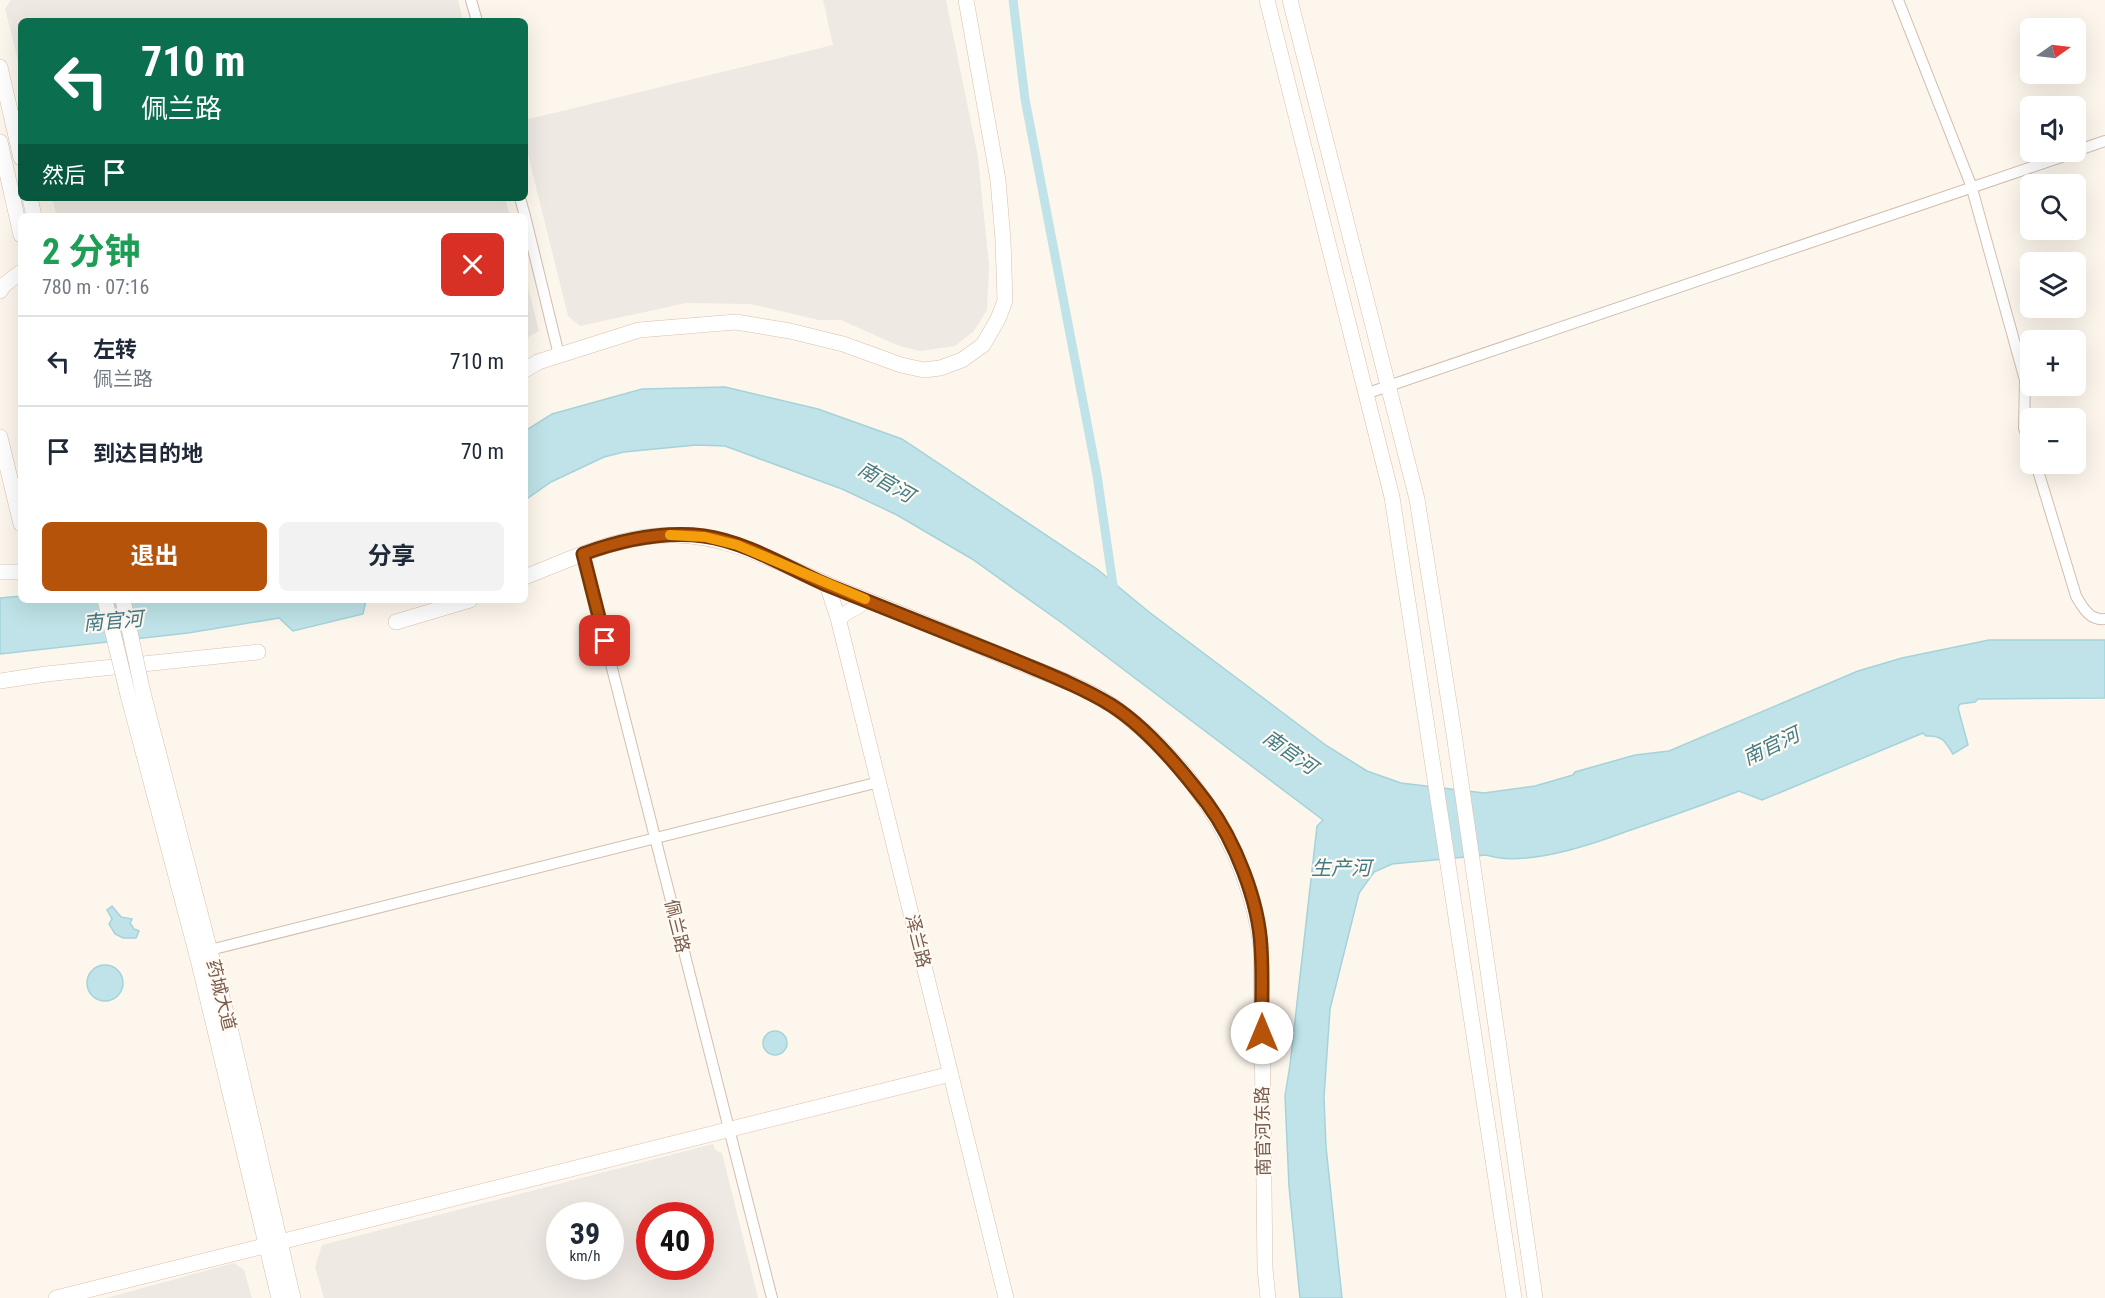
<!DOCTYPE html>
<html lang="zh">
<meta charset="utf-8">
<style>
body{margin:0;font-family:"Roboto Condensed","Noto Sans SC",sans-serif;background:#f2f2f3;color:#1f2937;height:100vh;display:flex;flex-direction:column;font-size:22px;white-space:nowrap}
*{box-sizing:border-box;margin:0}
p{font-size:20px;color:#747a83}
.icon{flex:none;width:33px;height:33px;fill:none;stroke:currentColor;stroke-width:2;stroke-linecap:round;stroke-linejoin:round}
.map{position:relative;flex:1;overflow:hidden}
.panel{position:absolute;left:18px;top:213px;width:510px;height:390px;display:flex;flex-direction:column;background:#fff;border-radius:9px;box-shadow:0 6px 24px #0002}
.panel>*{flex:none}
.hud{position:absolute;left:18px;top:18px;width:510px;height:183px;border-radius:9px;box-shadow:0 6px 24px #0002;background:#0b6e4f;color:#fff;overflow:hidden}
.needle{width:39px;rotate:76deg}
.controls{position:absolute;left:2020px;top:18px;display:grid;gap:12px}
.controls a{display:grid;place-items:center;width:66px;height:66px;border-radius:9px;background:#fff;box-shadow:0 6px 24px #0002;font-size:30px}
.speed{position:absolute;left:546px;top:1202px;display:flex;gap:12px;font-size:30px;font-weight:700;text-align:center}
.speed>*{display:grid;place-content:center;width:78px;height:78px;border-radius:50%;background:#fff;box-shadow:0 6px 24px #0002;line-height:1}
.speed small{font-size:15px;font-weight:400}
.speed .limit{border:9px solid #d22;background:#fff;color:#111}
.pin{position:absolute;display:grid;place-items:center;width:51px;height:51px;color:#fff;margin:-26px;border-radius:12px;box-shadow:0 3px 9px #0006}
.me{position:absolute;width:66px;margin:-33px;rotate:0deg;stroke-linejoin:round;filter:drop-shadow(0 0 4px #0008)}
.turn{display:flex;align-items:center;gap:21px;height:126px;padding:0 24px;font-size:27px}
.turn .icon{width:78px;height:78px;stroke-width:2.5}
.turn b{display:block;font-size:42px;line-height:51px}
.then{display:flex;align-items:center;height:57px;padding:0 24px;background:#0003;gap:12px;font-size:22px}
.round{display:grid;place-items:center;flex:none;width:63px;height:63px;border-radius:9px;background:#f2f2f3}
.summary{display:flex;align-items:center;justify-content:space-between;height:102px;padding:0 24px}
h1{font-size:36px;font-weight:700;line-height:45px;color:#1e9e55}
.cta{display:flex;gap:12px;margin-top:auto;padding:12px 24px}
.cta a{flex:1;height:69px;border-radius:9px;background:#b45309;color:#fff;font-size:24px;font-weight:700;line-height:69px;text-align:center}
.cta a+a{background:#f2f2f3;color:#1f2937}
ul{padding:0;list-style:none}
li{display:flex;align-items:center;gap:18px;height:90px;padding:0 24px;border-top:2px solid #e0e1e3}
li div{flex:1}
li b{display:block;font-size:22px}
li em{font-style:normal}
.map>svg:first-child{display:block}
.industrial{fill:#efe9e4;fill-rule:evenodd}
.water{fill:#bfe3e8;stroke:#a5d3da;stroke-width:1.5}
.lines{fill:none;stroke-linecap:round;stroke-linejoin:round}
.canal{stroke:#bfe3e8;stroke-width:9}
.street-casing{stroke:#d1beb0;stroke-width:12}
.secondary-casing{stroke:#d6c0b0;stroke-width:16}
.street{stroke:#fff;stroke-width:10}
.secondary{stroke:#fff;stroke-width:15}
.secondary-bridge-casing{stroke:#d6c0b0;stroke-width:16;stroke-linecap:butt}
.secondary-bridge{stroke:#fff;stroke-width:15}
.route-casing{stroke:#753606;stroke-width:15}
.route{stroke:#b45309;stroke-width:10}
.slow{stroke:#f59e0b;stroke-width:10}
.labels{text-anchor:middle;stroke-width:4.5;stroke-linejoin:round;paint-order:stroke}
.street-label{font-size:18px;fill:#7a5c4d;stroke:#fffaf3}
.water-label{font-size:20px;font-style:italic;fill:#437c86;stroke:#fffaf3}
</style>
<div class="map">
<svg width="2105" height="1298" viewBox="0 0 2105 1298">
<rect width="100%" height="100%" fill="#fdf6ec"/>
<path class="industrial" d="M11,0H458L463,21H21V72L5,9Z
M823,0H946L978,157L989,265L987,310L974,331L955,346L920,351L899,346L841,320H819L750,304L686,303L580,326L568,316L525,142V120L833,45Z
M52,198H505L510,216H57Z
M525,275L539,331L525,339Z
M713,1144L715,1150L722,1153L758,1298H324L315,1267L322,1245ZM560,1215H610V1266H560ZM650,1215H700V1266H650Z
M234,1263L244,1270L252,1298H106Z"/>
<path class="water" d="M725,387L818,409L902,439L1097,569L1149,612L1327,746L1367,771L1401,783L1484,793L1535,786L1573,775L1575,772L1635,755L1669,751L1858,671L1902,658L1989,640H2105V698L1978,699L1975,702L1960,704L1958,708L1968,745L1953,754C1945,741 1942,735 1926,736L1923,733L1762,800L1739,791C1701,806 1663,819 1625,832C1588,846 1524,867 1486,855L1392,864L1374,872L1359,893L1330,1009L1324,1097L1326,1147L1342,1298H1300L1289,1186L1285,1096L1290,1065L1317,826L1323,820L1062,623L972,559L897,515L842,489L725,446L696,445L624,452L604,457L551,482L525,500V431L552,414L642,389Z
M21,596V600H366L363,614L293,631L279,618L188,633L0,654V598Z
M112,906L121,917L132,919L130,923L134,929L139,931L136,938H123L115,934L109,924L112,919L107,910Z
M87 983a18 18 0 1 1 36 0a18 18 0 1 1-36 0Z
M763 1043a12 12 0 1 1 24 0a12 12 0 1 1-24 0Z"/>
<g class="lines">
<path class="canal" d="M1013,0L1025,99L1097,475L1114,592"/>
<defs>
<path id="street" d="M471,0L477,21
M1898,0L1971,185L2025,380L2024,428L2031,448
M2076,151L2105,141
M520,198L525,216
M525,216L559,355
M1365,394L2076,152
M2036,464L2076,596C2083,608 2090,621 2105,619
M583,554L772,1298
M210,950L879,782"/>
<path id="secondary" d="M1267,0L1392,497L1514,1298
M1290,0L1417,499L1454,734L1535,1298
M0,67L21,158
M0,142L21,235
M30,198L34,216
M0,291L4,285L21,272
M525,370L538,362L639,330L736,322L790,331L843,344L901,365L924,370L940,368L962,360L983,345L998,319L1005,301L1003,240L998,180L966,0
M0,437L21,524
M0,572H21
M525,577C573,558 622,534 675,535C738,536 792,571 849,593C904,614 958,637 1012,660C1044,673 1084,686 1113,706C1191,762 1249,851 1261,947L1265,1269L1268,1298
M827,585L838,618L1006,1298
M838,618L868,600
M396,622L470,600
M0,681L46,674L258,652
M143,693L231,1032L293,1298
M128,695L198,959L279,1298
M56,1298L951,1074"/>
</defs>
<use href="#street" class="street-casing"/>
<use href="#secondary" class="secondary-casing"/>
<use href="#street" class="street"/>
<use href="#secondary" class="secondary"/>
<defs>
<path id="secondary-bridge" d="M105,600L128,695
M123,600L143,693"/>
</defs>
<use href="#secondary-bridge" class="secondary-bridge-casing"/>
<use href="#secondary-bridge" class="secondary-bridge"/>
</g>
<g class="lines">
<defs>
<path id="route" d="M605,641L583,554C621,540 664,531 704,536C747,542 788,568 827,585C889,610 951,634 1012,659C1045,673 1080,686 1111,705C1146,727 1182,770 1207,803C1235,841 1259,901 1261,948C1263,976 1261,1005 1262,1033"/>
</defs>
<use href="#route" class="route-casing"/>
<use href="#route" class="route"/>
<path class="slow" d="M670,535L705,537L737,545L865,599"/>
</g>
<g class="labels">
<g class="street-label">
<text transform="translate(677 926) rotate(76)" y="6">佩兰路</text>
<text transform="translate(918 941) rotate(76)" y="6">泽兰路</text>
<text transform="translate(221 995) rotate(76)" y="6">药城大道</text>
<text transform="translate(1263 1131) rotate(-91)" y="6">南官河东路</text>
</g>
<g class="water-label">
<text transform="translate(886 482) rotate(30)" y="7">南官河</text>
<text transform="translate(113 621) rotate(-5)" y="7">南官河</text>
<text transform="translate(1771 746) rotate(-26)" y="7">南官河</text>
<text transform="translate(1290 752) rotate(35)" y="7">南官河</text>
<text x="1341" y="875">生产河</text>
</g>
</g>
</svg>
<div class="controls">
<a><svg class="needle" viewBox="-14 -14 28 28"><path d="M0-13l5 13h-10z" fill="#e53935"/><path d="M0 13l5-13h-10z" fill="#747a83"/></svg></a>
<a><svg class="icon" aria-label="sound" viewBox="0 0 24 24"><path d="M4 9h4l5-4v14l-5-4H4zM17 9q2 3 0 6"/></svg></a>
<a><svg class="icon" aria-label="search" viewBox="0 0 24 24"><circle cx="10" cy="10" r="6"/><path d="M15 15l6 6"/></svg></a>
<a><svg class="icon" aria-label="layers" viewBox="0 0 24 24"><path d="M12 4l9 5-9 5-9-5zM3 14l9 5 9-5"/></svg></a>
<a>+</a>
<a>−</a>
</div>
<div class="speed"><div>39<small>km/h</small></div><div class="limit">40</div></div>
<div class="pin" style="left:605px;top:641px;background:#d93025"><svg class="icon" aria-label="arrive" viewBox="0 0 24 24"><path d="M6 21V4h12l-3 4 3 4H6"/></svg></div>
<svg class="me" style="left:1262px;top:1033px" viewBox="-20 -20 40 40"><circle r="19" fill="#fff"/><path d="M0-13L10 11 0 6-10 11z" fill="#b45309"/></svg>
<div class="hud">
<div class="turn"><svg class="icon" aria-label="left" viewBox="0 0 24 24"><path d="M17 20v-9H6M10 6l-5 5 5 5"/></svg><div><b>710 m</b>佩兰路</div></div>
<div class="then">然后<svg class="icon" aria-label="arrive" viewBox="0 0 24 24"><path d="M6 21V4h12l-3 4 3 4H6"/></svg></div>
</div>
<section class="panel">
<div class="summary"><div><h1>2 分钟</h1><p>780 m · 07:16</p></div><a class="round" style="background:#d93025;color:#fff"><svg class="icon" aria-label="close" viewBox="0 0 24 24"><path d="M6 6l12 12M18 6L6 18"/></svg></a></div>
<ul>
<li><svg class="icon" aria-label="left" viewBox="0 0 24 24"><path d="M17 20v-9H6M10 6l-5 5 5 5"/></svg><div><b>左转</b><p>佩兰路</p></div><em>710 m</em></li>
<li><svg class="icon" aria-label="arrive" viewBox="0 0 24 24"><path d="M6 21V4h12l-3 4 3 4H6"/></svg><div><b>到达目的地</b></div><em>70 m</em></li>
</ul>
<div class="cta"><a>退出</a><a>分享</a></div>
</section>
</div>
